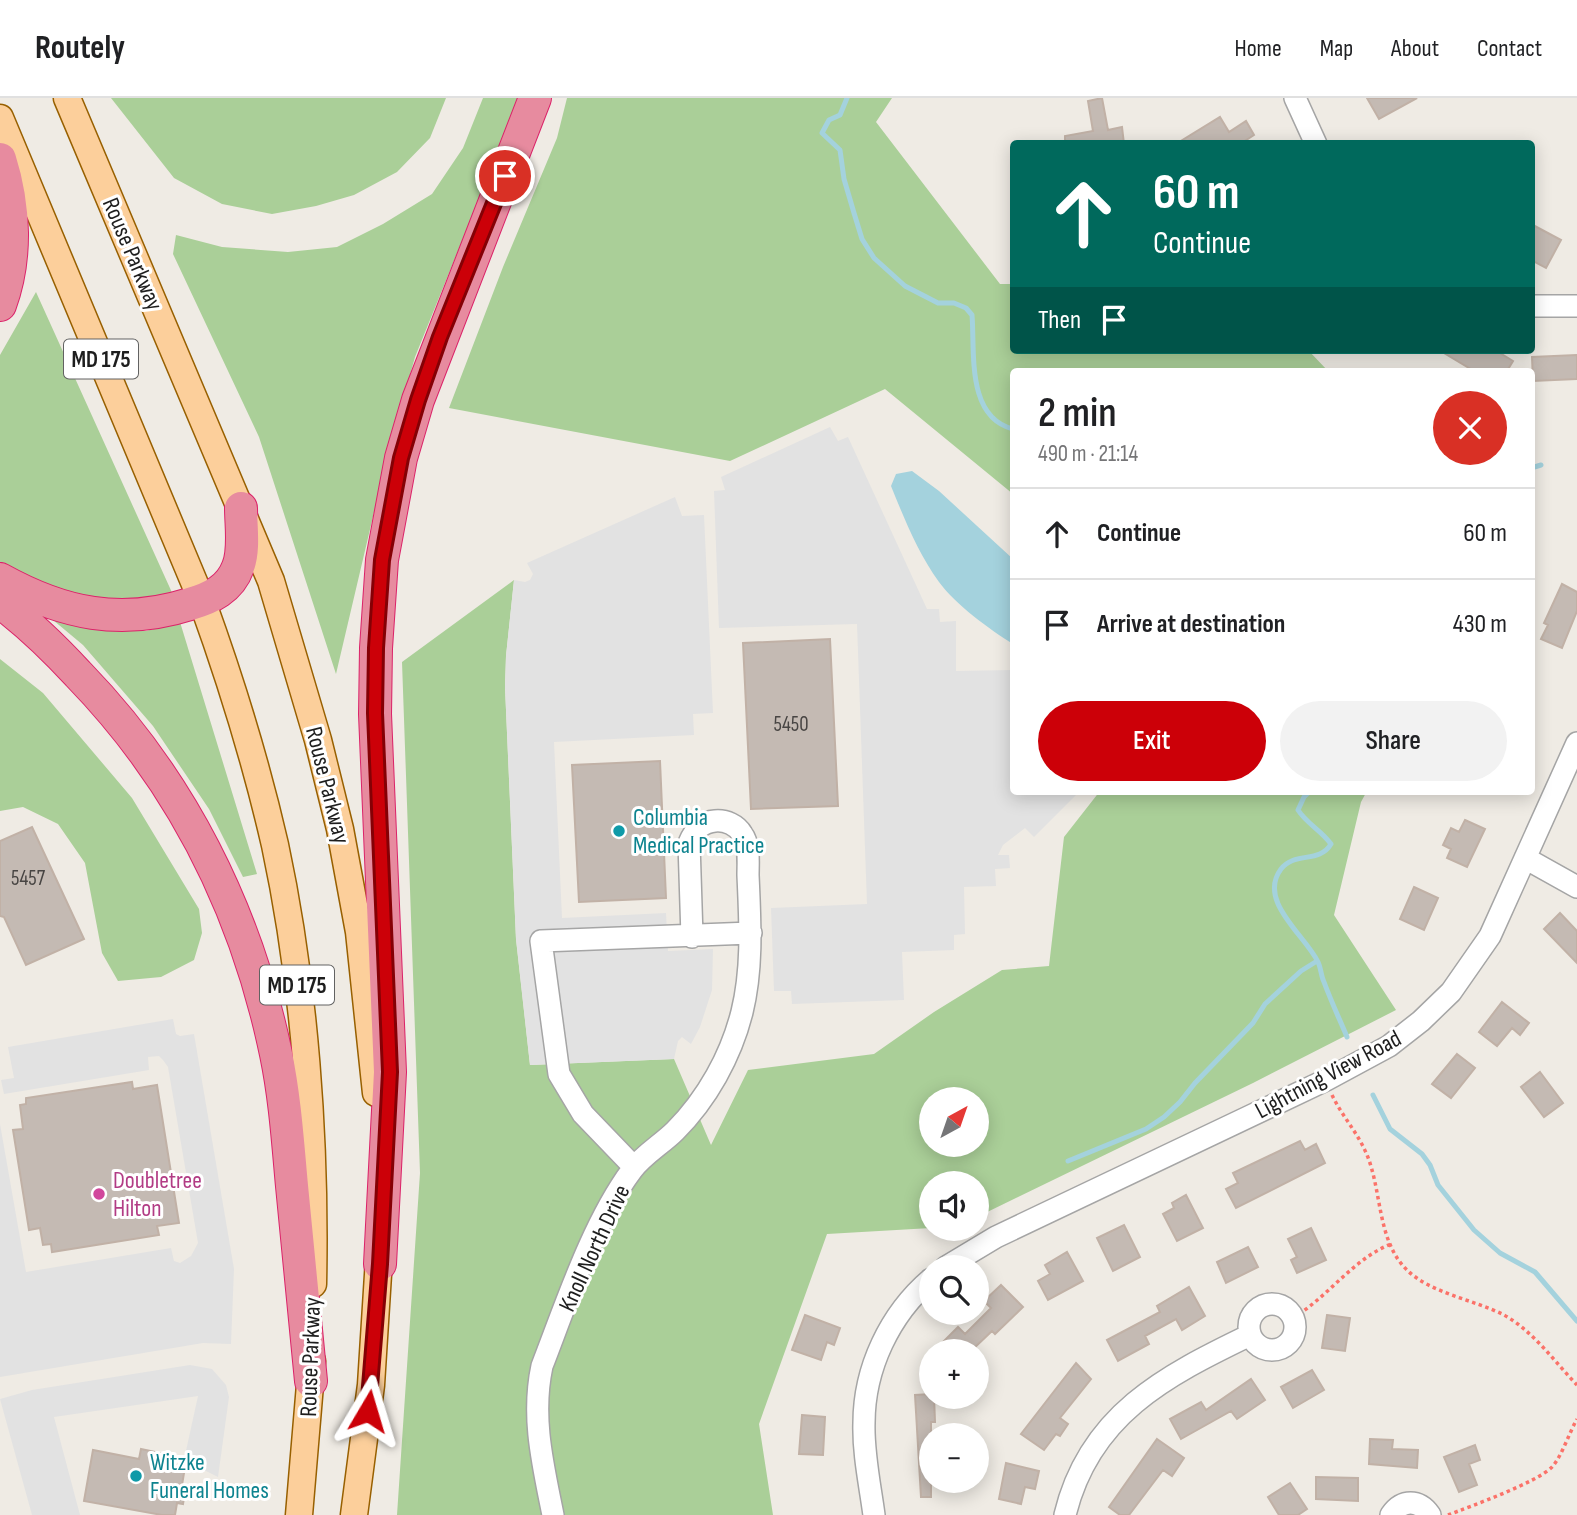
<!DOCTYPE html>
<meta charset="utf-8">
<style>
body{margin:0;font-family:"Sofia Sans Condensed",sans-serif;background:#f2f2f2;color:#202124;height:100vh;display:flex;flex-direction:column;font-size:26px;white-space:nowrap}
*{box-sizing:border-box;margin:0}
p{font-size:23px;color:#757577}
.icon{flex:none;width:38px;height:38px;fill:none;stroke:currentColor;stroke-width:2;stroke-linecap:round;stroke-linejoin:round}
.map{position:relative;flex:1;overflow:hidden}
.drawer{position:absolute;left:1010px;top:270px;width:525px;height:427px;display:flex;flex-direction:column;background:#fff;border-radius:7px;box-shadow:0 4px 18px #0003}
.drawer>*{flex:none}
.top-card{position:absolute;left:1010px;top:42px;width:525px;height:214px;border-radius:7px;box-shadow:0 4px 18px #0003;background:#00695c;color:#fff;overflow:hidden}
.needle{width:46px;rotate:40deg}
.buttons{position:absolute;left:919px;top:989px;display:grid;gap:14px}
.buttons a{display:grid;place-items:center;width:70px;height:70px;border-radius:50%;background:#fff;box-shadow:0 4px 18px #0003;font-size:35px}
.pin{position:absolute;display:grid;place-items:center;width:60px;height:60px;color:#fff;margin:-30px;border:4px solid #fff;border-radius:50%;box-shadow:0 2px 7px #0007}
.me{position:absolute;width:77px;margin:-38px;rotate:7deg;stroke-linejoin:round;filter:drop-shadow(0 0 5px #0008)}
.turn{display:flex;align-items:center;gap:24px;height:147px;padding:0 28px;font-size:32px}
.turn .icon{width:91px;height:91px;stroke-width:2.5}
.turn b{display:block;font-size:49px;line-height:60px}
.then{display:flex;align-items:center;height:66px;padding:0 28px;background:#0003;gap:14px;font-size:26px}
.round{display:grid;place-items:center;flex:none;width:74px;height:74px;border-radius:37px;background:#f2f2f2}
.headline{display:flex;align-items:center;justify-content:space-between;height:119px;padding:0 28px}
h1{font-size:42px;font-weight:600;line-height:52px}
.cta{display:flex;gap:14px;margin-top:auto;padding:14px 28px}
.cta a{flex:1;height:80px;border-radius:42px;background:#cc0008;color:#fff;font-size:28px;font-weight:600;line-height:80px;text-align:center}
.cta a+a{background:#f2f2f2;color:#202124}
ul{padding:0;list-style:none}
li{display:flex;align-items:center;gap:21px;height:91px;padding:0 28px;border-top:2px solid #e0e0e0}
li div{flex:1}
li b{display:block;font-size:26px}
li em{font-style:normal}
header{display:flex;align-items:center;gap:42px;box-sizing:border-box;height:98px;padding:0 35px;background:#fff;border-bottom:2px solid #e0e0e0}
header strong{font-size:33px}
nav{display:flex;gap:38px;margin-inline-start:auto;font-size:24px}
.map>svg:first-child{display:block}
.forest{fill:#aacf98;fill-rule:evenodd}
.parking{fill:#e2e2e2}
.water{fill:#a4d2dd}
.lines{fill:none;stroke-linecap:round;stroke-linejoin:round}
.stream{stroke:#a4d2dd;stroke-width:5}
.building{fill:#c4bab3;stroke:#c1b1a6;stroke-width:2}
.minor-casing{stroke:#a5a5a5;stroke-width:24}
.major-casing{stroke:#986000;stroke-width:29}
.highway-casing{stroke:#db2369;stroke-width:34}
.path{stroke:#fb7269;stroke-width:3.5;stroke-dasharray:3.5 3.5;stroke-linecap:butt}
.minor{stroke:#fff;stroke-width:21}
.major{stroke:#fccf9b;stroke-width:26}
.highway{stroke:#e78b9f;stroke-width:32}
.route-casing{stroke:#850005;stroke-width:18}
.route{stroke:#cc0008;stroke-width:12}
.culture-dot{fill:#0f9aa8;stroke:#fff;stroke-width:2.5}
.hotel-dot{fill:#d1479c;stroke:#fff;stroke-width:2.5}
.labels{text-anchor:middle;stroke-width:6;stroke-linejoin:round;paint-order:stroke}
.number-label{font-size:21px;fill:#484543}
.shield{fill:#fff;stroke:#626262;stroke-width:2}
.shield-label{font-size:23px;font-weight:bold;fill:#1e1e1e}
.street-label{font-size:24px;fill:#1e1e1e;stroke:#fff}
.culture-label{font-size:24px;fill:#0d838f;stroke:#fff;text-anchor:start}
.hotel-label{font-size:24px;fill:#b23c85;stroke:#fff;text-anchor:start}
</style>
<header>
<strong>Routely</strong>
<nav><a>Home</a><a>Map</a><a>About</a><a>Contact</a></nav>
</header>
<div class="map">
<svg width="1577" height="1417" viewBox="0 0 1577 1417">
<rect width="100%" height="100%" fill="#efebe4"/>
<path class="forest" d="M111,0H446L430,40L397,74L354,97L316,108L272,116L222,106L174,80Z
M483,0H518L513,17L415,259L387,359L336,576L259,339L173,156L176,137L222,149L288,154L337,149L383,126L432,96L463,50Z
M567,0H892L876,24L1000,186H1013V252H1308L1328,273H1013V396L885,291L730,363L449,310L503,169L557,40Z
M36,194L174,499L120,506L63,500L0,469V257Z
M514,482L506,558L505,589L516,841L530,967L674,961L711,1047L748,972L874,956L934,914L1002,872L1049,868L1064,739L1100,693H1367L1361,704L1334,817L1396,912L1253,985L977,1119L976,1085H931V1130L827,1136L759,1326L773,1417H397L420,1075L402,564ZM931,1001H976V1046H931Z
M41,512L101,528L146,533L180,524L257,776L243,779L209,711L153,628L83,547Z
M0,561L43,595L132,700L199,811L202,835L194,862L161,879L118,883L102,855L85,765L58,726L23,709L0,713Z"/>
<path class="parking" d="M830,329L838,343L848,339L927,511H939L940,524L956,523V573L1013,572V693H1080L1034,739L1025,730L1003,747L998,757H1009L1010,770L995,771L996,788L964,789L965,836L954,837V852L902,854L904,902L792,906L791,893H774L771,810L867,806L857,526L719,530L714,393L725,392L721,379Z
M675,399L682,418L704,417L713,615L693,616L694,637L554,644L562,820L666,815L668,853L713,851L712,892L700,929L691,946L682,939L678,943L674,961L530,967L516,841L505,589L506,558L514,482L525,484L530,482L533,476L527,465Z
M173,921L176,936L180,938L194,936L234,1171L231,1246L203,1245L0,1279V1026L26,1174L171,1150L174,1163L180,1165L191,1158L198,1145L168,969L163,962L159,958L148,959L149,972L4,996L1,982L14,980L8,949Z
M190,1267L212,1271L226,1287L229,1299L218,1379L184,1362L198,1298L54,1319L80,1417H32L0,1301L32,1292Z"/>
<path class="water" d="M912,373L939,393L1013,461V546C989,531 956,507 939,484C918,455 904,420 891,388L896,376Z"/>
<g class="lines">
<path class="stream" d="M847,0L840,17L829,22L822,35L840,52L844,81L854,115L862,141L874,160L905,188L938,205H954L966,210L972,217C975,254 966,319 1013,331
M1531,370L1541,367
M1310,693L1304,699L1298,712C1307,726 1321,732 1331,746C1319,766 1295,753 1281,771C1257,803 1305,837 1318,864C1321,870 1321,878 1324,884C1331,903 1339,920 1347,939
M1373,997L1390,1031L1422,1056L1430,1067L1438,1087L1474,1132L1500,1155L1535,1174L1577,1223
M1068,1063L1146,1031L1164,1019L1180,1004L1195,985L1253,925L1265,906L1301,873L1317,863"/>
</g>
<path class="building" d="M1102,0L1108,32L1122,29L1124,46H1065V38L1093,33L1088,3Z
M1367,0H1417L1379,21Z
M1220,19L1229,34L1246,23L1254,37L1240,46H1176Z
M1531,126L1561,142L1546,170L1531,162Z
M1439,252H1495L1513,263L1507,273H1474Z
M1577,257V281L1533,283L1532,259Z
M1562,486L1577,494V513L1562,550L1541,541L1548,527L1544,525Z
M830,541L838,708L751,711L743,545Z
M660,663L666,800L579,804L572,667Z
M1465,722L1485,731L1467,769L1447,760L1451,751L1443,747L1451,730L1459,734Z
M32,729L84,841L26,867L4,819L0,818V743Z
M1414,789L1438,800L1424,832L1400,821Z
M1560,815L1577,833V865L1544,831Z
M1502,904L1529,925L1520,937L1512,930L1497,948L1479,934Z
M1457,956L1475,970L1451,1000L1432,986Z
M1540,974L1563,1005L1544,1019L1521,989Z
M132,984L133,991L157,987L179,1125L157,1128L159,1137L52,1154L51,1146L43,1147L40,1130L29,1132L13,1032L23,1031L20,1007L26,1006V1000Z
M1300,1043L1305,1052L1316,1046L1325,1065L1236,1110L1226,1091L1238,1085L1233,1075Z
M1186,1097L1203,1130L1177,1143L1163,1116L1174,1110L1172,1105Z
M1124,1127L1140,1159L1113,1173L1097,1140Z
M1311,1130L1326,1162L1297,1175L1291,1162L1297,1159L1288,1141Z
M1248,1149L1258,1169L1226,1185L1217,1164Z
M1067,1154L1083,1183L1048,1202L1038,1183L1050,1176L1045,1167Z
M1001,1187L1023,1209L995,1236L992,1233L971,1253H934L958,1229L965,1236L991,1210L984,1203Z
M1189,1189L1205,1218L1182,1232L1176,1221L1145,1238L1149,1246L1118,1263L1107,1242L1160,1214L1157,1208Z
M805,1217L840,1230L834,1247L827,1244L821,1262L792,1252Z
M1327,1217L1350,1220L1345,1253L1322,1250Z
M1076,1265L1091,1281L1060,1320L1068,1326L1060,1338L1056,1336L1044,1352L1021,1336Z
M1312,1272L1324,1292L1293,1310L1281,1289Z
M1251,1281L1265,1302L1237,1321L1231,1313L1181,1341L1170,1321L1201,1304L1206,1312Z
M931,1296V1298H934L935,1324H931V1399H921L915,1297Z
M802,1317L825,1319L823,1357L799,1356Z
M1157,1341L1184,1360L1172,1378L1163,1372L1129,1417H1120L1109,1409Z
M1370,1341L1393,1342L1392,1351L1418,1352L1417,1370L1369,1366Z
M1475,1347L1480,1362L1469,1366L1477,1387L1459,1394L1444,1359Z
M141,1351L165,1356L164,1365L185,1369L182,1387L186,1388L183,1406L177,1405L175,1417H162L84,1403L93,1352L139,1361Z
M1006,1365L1039,1373L1035,1391L1025,1389L1021,1406L999,1401Z
M1316,1379L1358,1380V1403L1316,1401Z
M1290,1385L1307,1411L1298,1417H1279L1268,1399Z"/>
<g class="lines">
<defs>
<path id="minor" d="M1295,0L1316,46
M1531,208H1577
M1525,760L1577,789
M634,1069L583,1016L559,976L541,843L751,835
M946,1169L996,1139L1326,982L1389,948L1421,923L1451,894L1490,838L1577,645
M1249 1229a23 23 0 1 1 46 0a23 23 0 1 1-46 0Z
M553,1417C543,1367 531,1319 542,1268C566,1206 593,1124 632,1072C643,1057 662,1046 675,1033C707,1001 731,958 742,914C753,869 750,823 748,777C748,764 750,747 742,736C737,727 726,722 715,723C701,724 694,733 689,745L692,839
M874,1417C870,1387 863,1355 864,1325C864,1270 890,1216 931,1181
M1065,1417C1089,1317 1165,1278 1250,1237
M1391,1417C1402,1401 1419,1401 1430,1417"/>
<path id="major" d="M67,0L271,483L318,642L340,731L359,834L376,995
M0,20L202,503C231,583 256,664 275,747C305,887 316,1043 313,1186
M299,1417L312,1263
M354,1417L371,1287L380,1145"/>
<path id="highway" d="M0,61C15,108 17,161 0,207
M0,481C63,516 121,528 190,506C211,500 230,491 238,469C245,452 241,428 241,410
M0,504C28,525 54,550 78,576C181,682 246,812 276,956C285,999 288,1044 292,1088C298,1153 305,1218 311,1283
M380,1166L390,974L375,616L376,550L382,462L401,360L418,302L535,0"/>
</defs>
<use href="#minor" class="minor-casing"/>
<use href="#major" class="major-casing"/>
<use href="#highway" class="highway-casing"/>
<path class="path" d="M1332,997C1342,1018 1358,1035 1367,1057C1382,1093 1377,1143 1407,1172C1430,1195 1475,1202 1504,1217C1533,1233 1554,1263 1577,1287
M1293,1220C1328,1199 1353,1161 1391,1146
M1448,1417C1471,1408 1536,1385 1552,1369C1562,1358 1569,1335 1577,1321"/>
<use href="#minor" class="minor"/>
<use href="#major" class="major"/>
<use href="#highway" class="highway"/>
</g>
<g class="lines">
<defs>
<path id="route" d="M368,1313L380,1166L390,974L375,615L376,550L382,462L401,360L418,302L440,239L505,78"/>
</defs>
<use href="#route" class="route-casing"/>
<use href="#route" class="route"/>
</g>
<g class="culture-dot">
<circle cx="619" cy="733" r="7"/>
<circle cx="136" cy="1378" r="7"/>
</g>
<circle class="hotel-dot" cx="99" cy="1096" r="7"/>
<g class="labels">
<g class="number-label">
<text x="791" y="633">5450</text>
<text x="28" y="787">5457</text>
</g>
<g class="shield">
<rect x="64" y="241.5" width="74" height="39" rx="5"/>
<rect x="260" y="867.5" width="74" height="39" rx="5"/>
</g>
<g class="shield-label">
<text x="101" y="269">MD 175</text>
<text x="297" y="895">MD 175</text>
</g>
<g class="street-label">
<text transform="translate(133 156) rotate(67)" y="8">Rouse Parkway</text>
<text transform="translate(328 687) rotate(76)" y="8">Rouse Parkway</text>
<text transform="translate(1328 976) rotate(-28)" y="8">Lightning View Road</text>
<text transform="translate(594 1150) rotate(-65)" y="8">Knoll North Drive</text>
<text transform="translate(310 1259) rotate(-88)" y="8">Rouse Parkway</text>
</g>
<g class="culture-label">
<text x="633" y="727">Columbia<tspan x="633" dy="28">Medical Practice</tspan></text>
<text x="150" y="1372">Witzke<tspan x="150" dy="28">Funeral Homes</tspan></text>
</g>
<g class="hotel-label">
<text x="113" y="1090">Doubletree<tspan x="113" dy="28">Hilton</tspan></text>
</g>
</g>
</svg>
<div class="buttons">
<a><svg class="needle" viewBox="-14 -14 28 28"><path d="M0-13l5 13h-10z" fill="#e53935"/><path d="M0 13l5-13h-10z" fill="#757577"/></svg></a>
<a><svg class="icon" aria-label="sound" viewBox="0 0 24 24"><path d="M4 9h4l5-4v14l-5-4H4zM17 9q2 3 0 6"/></svg></a>
<a><svg class="icon" aria-label="search" viewBox="0 0 24 24"><circle cx="10" cy="10" r="6"/><path d="M15 15l6 6"/></svg></a>
<a>+</a>
<a>−</a>
</div>
<div class="pin" style="left:505px;top:78px;background:#d93025"><svg class="icon" aria-label="arrive" viewBox="0 0 24 24"><path d="M6 21V4h12l-3 4 3 4H6"/></svg></div>
<svg class="me" style="left:368px;top:1313px" viewBox="-20 -20 40 40"><path d="M0-17L14 15 0 8-14 15z" fill="#cc0008" stroke="#fff" stroke-width="4"/></svg>
<div class="top-card">
<div class="turn"><svg class="icon" aria-label="ahead" viewBox="0 0 24 24"><path d="M12 20V5M6 11l6-6 6 6"/></svg><div><b>60 m</b>Continue</div></div>
<div class="then">Then<svg class="icon" aria-label="arrive" viewBox="0 0 24 24"><path d="M6 21V4h12l-3 4 3 4H6"/></svg></div>
</div>
<section class="drawer">
<div class="headline"><div><h1>2 min</h1><p>490 m · 21:14</p></div><a class="round" style="background:#d93025;color:#fff"><svg class="icon" aria-label="close" viewBox="0 0 24 24"><path d="M6 6l12 12M18 6L6 18"/></svg></a></div>
<ul>
<li><svg class="icon" aria-label="ahead" viewBox="0 0 24 24"><path d="M12 20V5M6 11l6-6 6 6"/></svg><div><b>Continue</b></div><em>60 m</em></li>
<li><svg class="icon" aria-label="arrive" viewBox="0 0 24 24"><path d="M6 21V4h12l-3 4 3 4H6"/></svg><div><b>Arrive at destination</b></div><em>430 m</em></li>
</ul>
<div class="cta"><a>Exit</a><a>Share</a></div>
</section>
</div>
